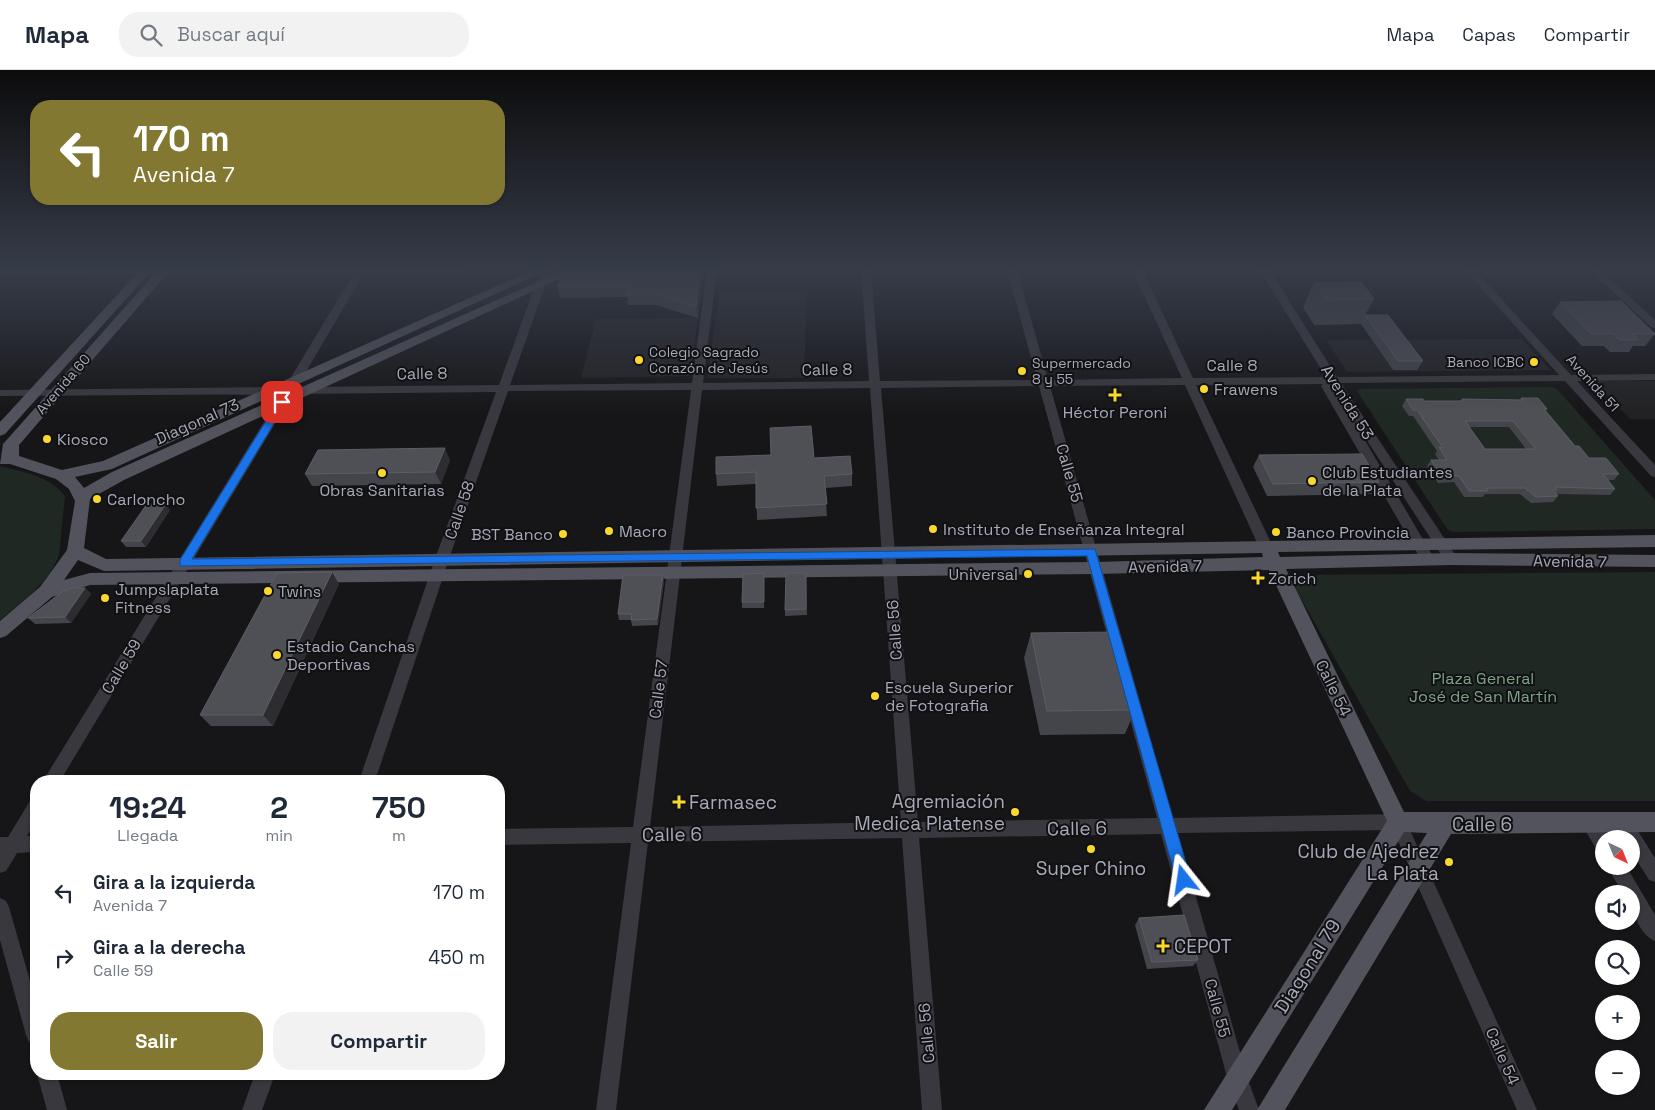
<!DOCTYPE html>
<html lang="es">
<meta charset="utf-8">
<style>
body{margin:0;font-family:"Space Grotesk",sans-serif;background:#f2f2f3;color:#1f2937;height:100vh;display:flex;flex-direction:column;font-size:19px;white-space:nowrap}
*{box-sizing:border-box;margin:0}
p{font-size:16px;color:#747a83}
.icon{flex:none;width:28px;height:28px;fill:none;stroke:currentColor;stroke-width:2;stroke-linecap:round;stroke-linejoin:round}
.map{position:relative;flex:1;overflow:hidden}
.side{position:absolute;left:30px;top:705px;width:475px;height:305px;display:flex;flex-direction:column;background:#fff;border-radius:20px;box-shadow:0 1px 4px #0004}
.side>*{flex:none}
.hud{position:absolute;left:30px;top:30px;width:475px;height:105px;border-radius:20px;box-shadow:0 1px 4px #0004;background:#827832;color:#fff;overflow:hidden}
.needle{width:32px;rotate:137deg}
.tools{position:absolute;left:1595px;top:760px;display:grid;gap:10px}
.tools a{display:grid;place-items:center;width:45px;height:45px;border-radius:50%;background:#fff;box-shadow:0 1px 4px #0004;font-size:25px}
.pin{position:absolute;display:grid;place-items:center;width:42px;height:42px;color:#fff;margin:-21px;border-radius:10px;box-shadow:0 2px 8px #0006}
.me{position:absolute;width:55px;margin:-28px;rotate:345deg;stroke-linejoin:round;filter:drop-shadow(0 0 4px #0008)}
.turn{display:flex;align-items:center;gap:18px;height:105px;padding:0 20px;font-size:22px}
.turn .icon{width:65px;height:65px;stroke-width:2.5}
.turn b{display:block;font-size:35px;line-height:42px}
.eta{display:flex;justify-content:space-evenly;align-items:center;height:85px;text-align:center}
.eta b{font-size:30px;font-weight:700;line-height:35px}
.button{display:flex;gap:10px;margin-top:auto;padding:10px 20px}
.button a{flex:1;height:58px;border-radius:20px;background:#827832;color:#fff;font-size:20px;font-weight:700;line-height:58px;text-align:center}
.button a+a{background:#f2f2f3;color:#1f2937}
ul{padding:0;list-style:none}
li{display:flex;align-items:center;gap:15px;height:65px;padding:0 20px}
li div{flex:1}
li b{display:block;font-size:19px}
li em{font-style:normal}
header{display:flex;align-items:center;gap:30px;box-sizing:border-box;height:70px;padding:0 25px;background:#fff;border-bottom:1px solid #e0e1e3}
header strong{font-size:24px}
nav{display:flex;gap:28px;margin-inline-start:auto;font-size:18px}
.search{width:350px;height:45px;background:#f2f2f3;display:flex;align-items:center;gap:12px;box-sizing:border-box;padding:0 18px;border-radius:20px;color:#747a83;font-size:19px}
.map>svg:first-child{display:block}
.built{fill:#222225}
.green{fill:#1f2822}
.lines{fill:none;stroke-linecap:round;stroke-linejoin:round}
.minor{fill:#39383f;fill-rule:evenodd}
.major{fill:#52535c;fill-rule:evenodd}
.wall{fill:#44454a;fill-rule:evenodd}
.shaded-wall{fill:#2d2d31}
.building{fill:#4f4f56;stroke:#5d5d65;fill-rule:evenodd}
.route{fill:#1a73e8;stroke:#114b97}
.poi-dot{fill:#fad92c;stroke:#111113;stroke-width:2}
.labels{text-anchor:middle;stroke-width:4;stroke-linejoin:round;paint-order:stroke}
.far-poi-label{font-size:14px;fill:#a7a9b8;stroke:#111113;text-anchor:start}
.far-street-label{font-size:14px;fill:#a7a9b8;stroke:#111113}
.street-label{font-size:16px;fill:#a7a9b8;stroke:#111113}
.poi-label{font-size:16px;fill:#a7a9b8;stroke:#111113;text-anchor:start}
.park-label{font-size:16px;fill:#7da486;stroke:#111113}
.near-poi-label{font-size:19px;fill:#a7a9b8;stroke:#111113;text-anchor:end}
.near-street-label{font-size:19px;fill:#a7a9b8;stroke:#111113}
</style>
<header>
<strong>Mapa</strong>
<div class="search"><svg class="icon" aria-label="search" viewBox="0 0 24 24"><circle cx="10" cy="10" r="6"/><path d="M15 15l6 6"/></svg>Buscar aquí</div>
<nav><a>Mapa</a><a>Capas</a><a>Compartir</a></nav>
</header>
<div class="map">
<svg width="1655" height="1040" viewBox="0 0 1655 1040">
<rect width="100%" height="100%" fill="#161618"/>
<path class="built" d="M720,221H807L804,308H707Z
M698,248L690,306L581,308L596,249Z
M1522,269L1550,300L1347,302L1326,270Z
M1593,311H1655V349H1630Z"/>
<path class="green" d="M1552,317L1557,319L1655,430V459L1453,462L1447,459L1357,321L1359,319Z
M0,396C23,402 50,406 65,426L59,485C49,513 22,532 0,550Z
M1655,502V731H1426L1410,721L1295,518L1303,505Z"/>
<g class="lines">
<path class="minor" d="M170,199H464L459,202L364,203L297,317L499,315L541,199H551L510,315L692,313L707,199H717L703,313L869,311L861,199H871L880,311L1037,310L1007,199H1017L1048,310L1182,308L1132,199H1142L1193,308L1326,307L1259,199H1269L1337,307L1559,305L1464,199H1474L1571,305L1655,304V310L1577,311L1655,395V407L1651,406L1565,311L1341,313L1458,489L1456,492H1446L1349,343L1435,490L1428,495L1423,493L1321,316L1323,314L1196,315L1273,477L1266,482L1259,477L1185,315L1050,316L1173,748L1398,744L1404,747L1537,1040H1517L1393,760L1178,763L1247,1007L1259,1040H1239L1227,1007L1161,764L919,768L942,1040H922L902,768L648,772L616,1040H596L631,773L499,775V759L633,757L691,320L508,321L449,489L375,711H359L435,489L496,322L293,324L60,711H43L281,324L0,326V320L285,317L354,203L0,206V200ZM1039,316L1157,748L918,752L881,318ZM870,318L901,752L650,757L702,320Z
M1589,199H1599L1655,250V258L1651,257Z
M36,729V751L27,766H36V782L17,783L6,801L0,803V767H8L30,731Z
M1623,744L1629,747L1655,788V812L1649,810L1631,781V769H1624L1615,752L1617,747Z
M1589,745L1595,748L1609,769H1604V784L1598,782L1581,753L1583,748Z
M1607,796H1626L1655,845V871C1639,865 1631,839 1631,824H1623Z
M0,828L6,831L9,837L36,932V975L29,972L26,965L0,870Z
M37,1004H57L67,1040H47Z
M255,1004H275L262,1040H242Z"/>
<path class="major" d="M141,199H153L5,364L0,366V352Z
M159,199H171L19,375V386L62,400L103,391L535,199H550L112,399L75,407L84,418L112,402L566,199H581L124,410L90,429L84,478L106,489L1655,465V477L1278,482L1280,487L1451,483L1655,485V497L1451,495L1286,499L1404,742H1655V762L1451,764L1285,1040H1257L1427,763L1404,762L1232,1040H1204L1387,751L1269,500L1096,504L90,515L52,527L6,566L0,568V551L40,517L67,480L75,431L69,419L56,409L10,394H0L3,374ZM1262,483L1263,487L1096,492L90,503L64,510L78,490L104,501Z"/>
</g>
<path class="wall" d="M564,199H703L698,248L656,235H628L627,227L560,228L557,217Z
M1314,213L1374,229L1365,245L1423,291L1417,300H1393L1361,254L1314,255L1303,237Z
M1560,232L1655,264L1645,276H1633L1629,282H1610L1604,276H1582L1552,244Z
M1521,328L1547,339L1546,341L1575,376L1589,388L1619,404L1614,410H1608L1615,419L1610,425L1556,424L1558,426L1553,432L1531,433L1520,424H1485L1483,427H1464L1454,412L1438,413L1427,396L1431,390H1439L1435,384L1437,381L1413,346H1409L1402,336L1406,329L1424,331H1460L1462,329L1520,330ZM1469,357H1509L1526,379H1485Z
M1259,385L1379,412L1371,424L1267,426L1253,397Z
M814,388L852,404V416L825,418L827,446L757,450L756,414L717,416L716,404Z
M450,390L441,414L312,416L305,404Z
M170,440L146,477H126L121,471Z
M764,503V538H742V532Z
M806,503L807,545L785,546V540Z
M663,505L664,511L658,555L632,556L631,550H619L618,544Z
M339,514L273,656H211L200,645Z
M85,518L91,524L71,553L35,554L28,548Z
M1031,563L1135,640L1125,664L1040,665L1024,588Z
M1139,848L1198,890L1193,896L1147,899L1135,855Z"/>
<path class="shaded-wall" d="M700,199H703L698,248L696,237Z
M445,378L450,390L441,414L435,402Z
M166,434L170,440L146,477L141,471Z
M332,502L339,514L273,656L263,645Z
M663,505L664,511L658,555L657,549Z
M85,518L91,524L71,553L65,547Z"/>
<path class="building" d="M564,199H700L696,237L654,224L626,225L628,217H557Z
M1361,212L1374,229L1326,230L1314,213Z
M1621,231L1655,264H1633L1638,270H1619L1613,264H1591L1560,232Z
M1365,245H1388L1423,291H1398Z
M1521,328H1538L1547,339H1544L1575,376H1579L1589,388H1606L1619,404H1603L1615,419L1555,417L1557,420H1553L1558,426L1536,427L1525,418H1486L1488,421H1469L1459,406H1442L1431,390H1447L1439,377L1443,378L1417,340H1413L1406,329H1423L1424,331H1463L1462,329L1523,330ZM1465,351H1513L1536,379H1485Z
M811,356L814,388L850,386L852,404L824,406L827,434L756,438V402L716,404V387L771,385L770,358Z
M445,378L435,402L305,404L318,380Z
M1362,384L1379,412L1273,414L1259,385Z
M147,434H166L141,471H121Z
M332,502L263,645H200L277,503Z
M764,503V532H742L743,504Z
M786,503H806V539L785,540Z
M623,505H663L657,549L631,550L632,544H618Z
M72,518H85L65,547L28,548L62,522Z
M1115,562L1135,640L1047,641L1031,563Z
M1184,845L1198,890L1152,892L1139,848Z"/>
<linearGradient id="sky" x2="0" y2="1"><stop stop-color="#0c0c0d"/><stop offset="0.58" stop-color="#363c48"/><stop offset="1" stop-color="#363c48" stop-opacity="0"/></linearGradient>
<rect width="1655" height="344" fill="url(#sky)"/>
<path class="route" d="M279,330L287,332L192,489L1095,479L1191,810L1189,815L1184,817L1178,815L1176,810L1087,486L180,496V490Z"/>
<g class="poi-dot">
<circle cx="639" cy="290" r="5"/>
<circle cx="1534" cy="292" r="5"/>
<circle cx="1022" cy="301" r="5"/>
<circle cx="1204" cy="319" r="5"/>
<path d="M1112.5 317.5h5v5h5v5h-5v5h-5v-5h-5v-5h5z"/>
<circle cx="47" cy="369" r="5"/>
<circle cx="382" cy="403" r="5"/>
<circle cx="1312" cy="411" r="5"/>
<circle cx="97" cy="429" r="5"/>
<circle cx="933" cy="459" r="5"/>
<circle cx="609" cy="461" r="5"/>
<circle cx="1276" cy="462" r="5"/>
<circle cx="563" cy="464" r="5"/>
<circle cx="1028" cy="504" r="5"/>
<path d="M1255.5 500.5h5v5h5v5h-5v5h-5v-5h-5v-5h5z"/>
<circle cx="268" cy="521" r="5"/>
<circle cx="105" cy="528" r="5"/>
<circle cx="277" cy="585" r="5"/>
<circle cx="875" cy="626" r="5"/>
<path d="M676.5 724.5h5v5h5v5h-5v5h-5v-5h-5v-5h5z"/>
<circle cx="1015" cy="742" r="5"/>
<circle cx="1091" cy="779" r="5"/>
<circle cx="1449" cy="792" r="5"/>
<path d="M1160.5 868.5h5v5h5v5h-5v5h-5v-5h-5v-5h5z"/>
</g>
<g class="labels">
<g class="far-poi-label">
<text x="649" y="287">Colegio Sagrado<tspan x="649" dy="16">Corazón de Jesús</tspan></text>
<text x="1524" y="297" text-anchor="end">Banco ICBC</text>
<text x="1032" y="298">Supermercado<tspan x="1032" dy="16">8 y 55</tspan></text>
</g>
<g class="far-street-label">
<text transform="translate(1593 313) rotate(48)" y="5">Avenida 51</text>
<text transform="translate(63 314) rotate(-49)" y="5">Avenida 60</text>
</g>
<g class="street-label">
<text x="1232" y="301">Calle 8</text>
<text transform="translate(827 299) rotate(-1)" y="6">Calle 8</text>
<text transform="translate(422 303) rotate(-1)" y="6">Calle 8</text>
<text transform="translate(1348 332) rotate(58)" y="6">Avenida 53</text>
<text transform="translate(197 351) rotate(-24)" y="6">Diagonal 73</text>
<text transform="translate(1070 403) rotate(74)" y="6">Calle 55</text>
<text transform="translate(459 440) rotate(-71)" y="6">Calle 58</text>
<text transform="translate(1570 491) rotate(1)" y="6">Avenida 7</text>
<text transform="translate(1165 496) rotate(-1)" y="6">Avenida 7</text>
<text transform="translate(894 560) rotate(-94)" y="6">Calle 56</text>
<text transform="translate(121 596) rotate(-59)" y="6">Calle 59</text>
<text transform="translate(1334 618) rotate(64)" y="6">Calle 54</text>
<text transform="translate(658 619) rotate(-83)" y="6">Calle 57</text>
<text transform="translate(1218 938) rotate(75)" y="6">Calle 55</text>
<text transform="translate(926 963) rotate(-95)" y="6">Calle 56</text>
<text transform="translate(1503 986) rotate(66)" y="6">Calle 54</text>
</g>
<g class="poi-label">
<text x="1214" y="325">Frawens</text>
<text x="1115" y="348" text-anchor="middle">Héctor Peroni</text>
<text x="57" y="375">Kiosco</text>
<text x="1322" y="408">Club Estudiantes<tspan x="1322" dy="18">de la Plata</tspan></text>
<text x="382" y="426" text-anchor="middle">Obras Sanitarias</text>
<text x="107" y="435">Carloncho</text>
<text x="943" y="465">Instituto de Enseñanza Integral</text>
<text x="619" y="467">Macro</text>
<text x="1286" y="468">Banco Provincia</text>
<text x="553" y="470" text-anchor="end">BST Banco</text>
<text x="1018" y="510" text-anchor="end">Universal</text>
<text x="1268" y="514">Zorich</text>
<text x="115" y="525">Jumpslaplata<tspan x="115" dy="18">Fitness</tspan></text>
<text x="278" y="527">Twins</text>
<text x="287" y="582">Estadio Canchas<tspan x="287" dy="18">Deportivas</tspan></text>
<text x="885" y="623">Escuela Superior<tspan x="885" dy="18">de Fotografia</tspan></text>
</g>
<g class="park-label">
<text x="1483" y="614">Plaza General<tspan x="1483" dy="18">José de San Martín</tspan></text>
</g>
<g class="near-poi-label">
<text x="1005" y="738">Agremiación<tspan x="1005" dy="22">Medica Platense</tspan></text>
<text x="689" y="739" text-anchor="start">Farmasec</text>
<text x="1439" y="788">Club de Ajedrez<tspan x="1439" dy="22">La Plata</tspan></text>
<text x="1091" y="805" text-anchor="middle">Super Chino</text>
<text x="1174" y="883" text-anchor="start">CEPOT</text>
</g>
<g class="near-street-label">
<text x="1482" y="761">Calle 6</text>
<text transform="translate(1077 758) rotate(-1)" y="7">Calle 6</text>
<text transform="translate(672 764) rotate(-1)" y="7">Calle 6</text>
<text transform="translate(1307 896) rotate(-58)" y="7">Diagonal 79</text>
</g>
</g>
</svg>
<div class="tools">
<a><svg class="needle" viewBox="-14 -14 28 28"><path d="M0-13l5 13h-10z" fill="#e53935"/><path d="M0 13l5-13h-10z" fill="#747a83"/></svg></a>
<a><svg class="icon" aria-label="sound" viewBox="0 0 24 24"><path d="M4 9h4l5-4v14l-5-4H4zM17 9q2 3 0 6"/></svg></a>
<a><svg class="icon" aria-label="search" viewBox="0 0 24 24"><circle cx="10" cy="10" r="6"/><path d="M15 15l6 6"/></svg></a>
<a>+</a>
<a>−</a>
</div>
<div class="pin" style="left:282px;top:332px;background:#d93025"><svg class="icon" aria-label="arrive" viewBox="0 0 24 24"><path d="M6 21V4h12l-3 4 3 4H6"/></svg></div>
<svg class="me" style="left:1184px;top:810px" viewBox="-20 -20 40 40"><path d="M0-17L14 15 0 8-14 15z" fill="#1a73e8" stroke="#fff" stroke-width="4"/></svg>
<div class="hud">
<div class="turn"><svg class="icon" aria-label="left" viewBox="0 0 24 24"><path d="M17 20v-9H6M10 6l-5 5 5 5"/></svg><div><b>170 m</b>Avenida 7</div></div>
</div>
<section class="side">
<div class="eta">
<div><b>19:24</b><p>Llegada</p></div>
<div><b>2</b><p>min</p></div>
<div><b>750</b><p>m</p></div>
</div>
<ul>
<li><svg class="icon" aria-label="left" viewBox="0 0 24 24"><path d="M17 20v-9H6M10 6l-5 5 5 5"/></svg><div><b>Gira a la izquierda</b><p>Avenida 7</p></div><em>170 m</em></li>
<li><svg class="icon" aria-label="right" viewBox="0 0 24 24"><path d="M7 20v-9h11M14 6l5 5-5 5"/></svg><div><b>Gira a la derecha</b><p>Calle 59</p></div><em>450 m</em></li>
</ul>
<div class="button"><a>Salir</a><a>Compartir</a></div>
</section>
</div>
